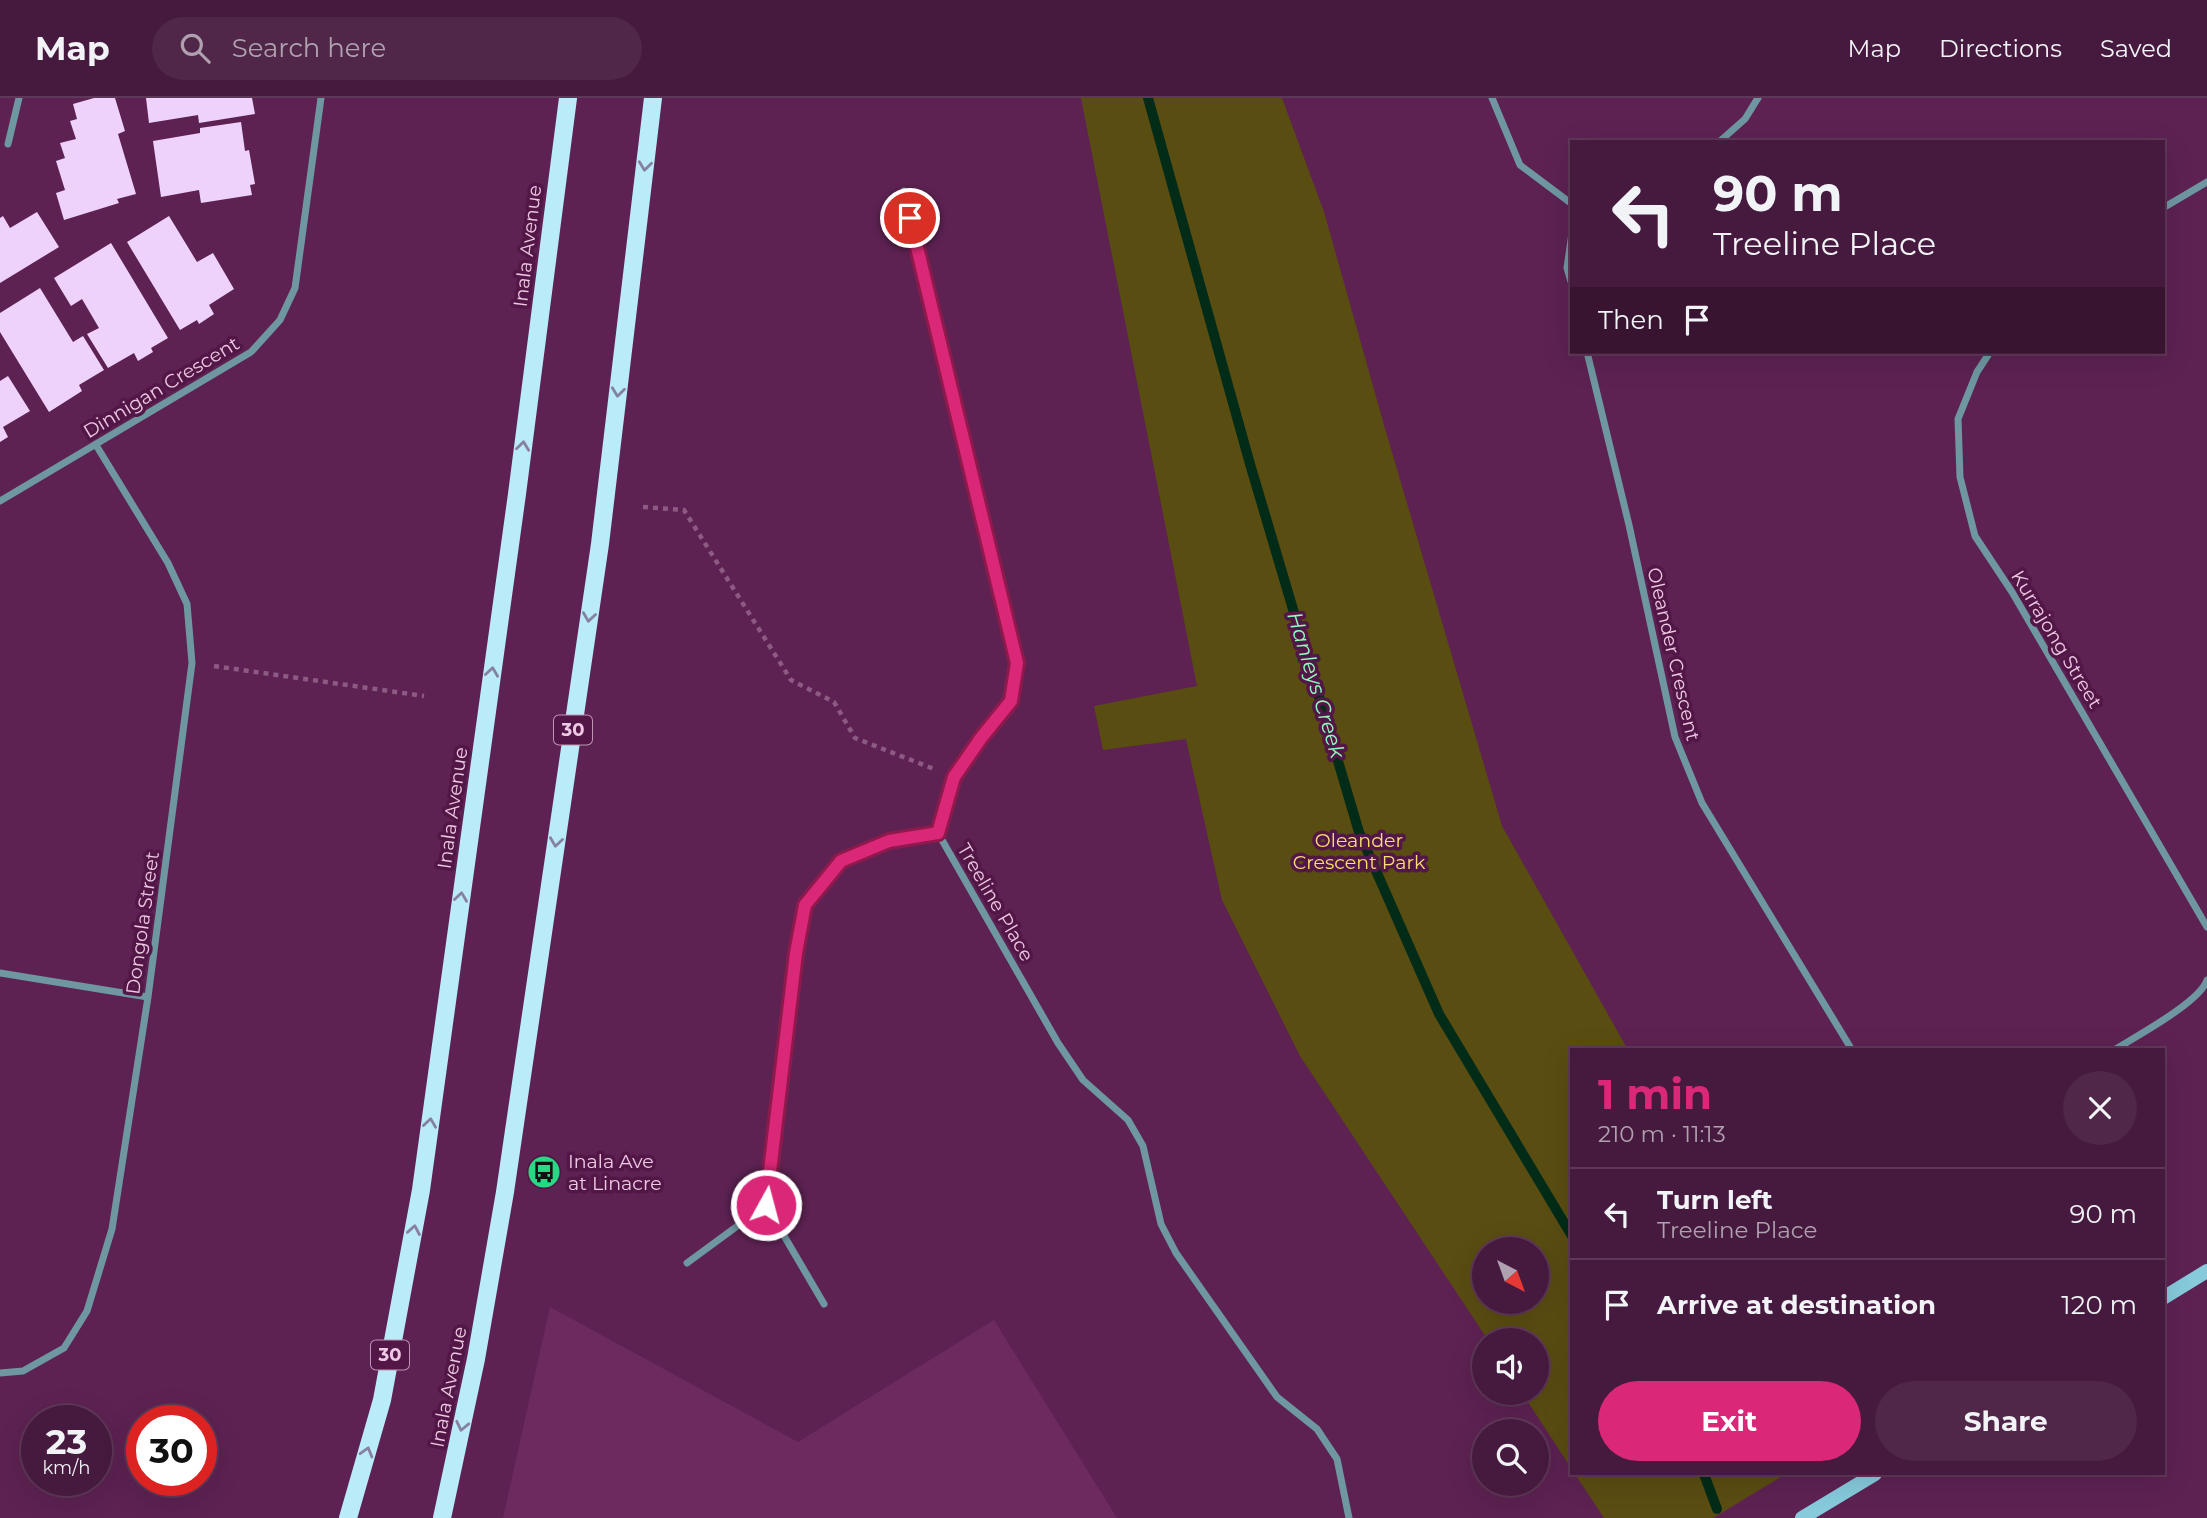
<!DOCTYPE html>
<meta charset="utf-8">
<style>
body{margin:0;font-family:Montserrat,sans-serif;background:#502749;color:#f1f3f6;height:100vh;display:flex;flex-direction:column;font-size:26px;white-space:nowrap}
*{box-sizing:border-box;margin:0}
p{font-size:23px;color:#b0a1b0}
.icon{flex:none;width:38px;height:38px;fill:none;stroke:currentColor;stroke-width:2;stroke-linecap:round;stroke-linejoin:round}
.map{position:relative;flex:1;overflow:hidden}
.panel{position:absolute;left:1570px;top:950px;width:595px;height:427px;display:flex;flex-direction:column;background:#461a3e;border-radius:0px;box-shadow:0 7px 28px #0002,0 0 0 2px #5e3858}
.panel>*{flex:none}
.hud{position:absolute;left:1570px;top:42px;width:595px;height:214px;border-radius:0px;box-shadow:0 7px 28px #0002,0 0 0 2px #5e3858;background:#461a3e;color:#f1f3f6;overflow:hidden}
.needle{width:46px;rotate:139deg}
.tools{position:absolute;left:1472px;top:1139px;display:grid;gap:14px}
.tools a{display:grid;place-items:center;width:77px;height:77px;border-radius:50%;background:#461a3e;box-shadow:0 7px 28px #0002,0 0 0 2px #5e3858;font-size:35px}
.speed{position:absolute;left:21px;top:1307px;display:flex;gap:14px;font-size:35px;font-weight:700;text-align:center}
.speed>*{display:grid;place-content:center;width:91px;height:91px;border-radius:50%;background:#461a3e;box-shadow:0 7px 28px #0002,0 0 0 2px #5e3858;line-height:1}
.speed small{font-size:18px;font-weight:400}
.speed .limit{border:10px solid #d22;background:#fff;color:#111}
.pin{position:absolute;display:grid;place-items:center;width:60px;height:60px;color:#fff;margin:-30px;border:4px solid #fff;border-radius:50%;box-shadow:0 2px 7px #0007}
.me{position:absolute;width:77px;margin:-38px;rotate:7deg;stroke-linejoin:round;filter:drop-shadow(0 0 5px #0008)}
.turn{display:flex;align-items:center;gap:24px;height:147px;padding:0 28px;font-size:32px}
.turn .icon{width:91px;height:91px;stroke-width:2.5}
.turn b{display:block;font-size:49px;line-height:60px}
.then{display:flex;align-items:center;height:66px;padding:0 28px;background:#0003;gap:14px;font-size:26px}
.round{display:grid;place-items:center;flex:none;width:74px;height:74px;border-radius:37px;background:#502749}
.head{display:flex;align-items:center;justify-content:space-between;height:119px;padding:0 28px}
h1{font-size:42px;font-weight:700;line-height:52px;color:#db2777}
.action{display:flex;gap:14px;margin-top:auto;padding:14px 28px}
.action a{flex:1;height:80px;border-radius:42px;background:#db2777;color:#fff;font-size:28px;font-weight:700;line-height:80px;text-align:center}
.action a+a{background:#502749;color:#f1f3f6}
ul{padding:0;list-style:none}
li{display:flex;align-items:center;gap:21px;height:91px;padding:0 28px;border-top:2px solid #5e3858}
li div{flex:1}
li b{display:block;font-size:26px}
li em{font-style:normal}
header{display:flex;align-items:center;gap:42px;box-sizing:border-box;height:98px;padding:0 35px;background:#461a3e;border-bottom:2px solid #5e3858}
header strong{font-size:33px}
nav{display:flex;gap:38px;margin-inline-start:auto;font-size:24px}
.search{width:490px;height:63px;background:#502749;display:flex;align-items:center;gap:18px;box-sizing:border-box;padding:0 24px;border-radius:38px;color:#b0a1b0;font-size:26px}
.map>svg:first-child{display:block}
.built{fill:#6c2a5e}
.green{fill:#5a4d12;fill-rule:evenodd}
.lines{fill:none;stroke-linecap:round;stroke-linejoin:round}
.stream{stroke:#022c17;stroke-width:10}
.building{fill:#efd2fb}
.path{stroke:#8d5a82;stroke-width:4.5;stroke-dasharray:5 5;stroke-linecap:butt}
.street{stroke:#6e97a2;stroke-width:7}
.secondary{stroke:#86cadc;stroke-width:14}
.primary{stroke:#b9ebf9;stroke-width:18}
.oneway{stroke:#8681a0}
.route-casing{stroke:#8e194d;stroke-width:18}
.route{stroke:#db2777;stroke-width:12}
.labels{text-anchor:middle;stroke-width:7;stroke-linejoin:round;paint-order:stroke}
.shield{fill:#521747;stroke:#bf94b4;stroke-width:2}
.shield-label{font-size:18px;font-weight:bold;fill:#eec9e3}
.street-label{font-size:19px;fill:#eec9e3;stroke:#521747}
.park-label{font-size:19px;fill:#f9df73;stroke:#521747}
.poi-label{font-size:19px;fill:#eec9e3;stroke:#521747;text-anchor:start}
.water-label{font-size:21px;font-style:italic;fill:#94fbbd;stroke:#521747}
</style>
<header>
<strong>Map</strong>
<div class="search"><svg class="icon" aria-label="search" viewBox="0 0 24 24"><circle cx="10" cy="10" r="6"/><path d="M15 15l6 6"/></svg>Search here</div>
<nav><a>Map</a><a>Directions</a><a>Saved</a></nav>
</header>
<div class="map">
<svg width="2207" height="1420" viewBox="0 0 2207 1420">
<rect width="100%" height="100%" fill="#5d2252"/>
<path class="built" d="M550,1209L798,1344L994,1222L1117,1420H503Z"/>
<path class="green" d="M1081,0H1282L1324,114L1386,334L1502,728L1628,952H1572L1571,1370L1522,1295H1536V1242H1488L1300,958L1222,802L1186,641L1103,652L1094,608L1197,588ZM1484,1152H1536V1204H1484Z
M1575,1376H1786L1713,1420H1604Z"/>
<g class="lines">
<path class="stream" d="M1148,0L1250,366L1359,734L1439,916L1572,1138
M1704,1376L1717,1411"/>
</g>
<path class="building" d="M94,0H115L125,33L118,36L136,96L117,101L119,105L64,122L56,95L65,92L56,63L65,60L60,45L76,41L70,23L77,21L73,6Z
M146,0H252L255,16L199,25L198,17L149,25Z
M241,24L245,53L249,52L255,86L250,87L252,97L201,105L199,92L161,99L153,43L200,35V30Z
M37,114L59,149L0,185V120L3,118L10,130Z
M169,118L197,164L213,155L234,191L209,207L214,216L199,226L197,222L180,232L127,144Z
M111,145L168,240L151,250L153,254L138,263L134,255L108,270L87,236L99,230L82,201L71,208L54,180Z
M40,190L73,244L83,238L104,272L79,287L82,293L49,314L0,234V215Z
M8,278L30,313L3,329L8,339L0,344V283Z"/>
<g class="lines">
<path class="path" d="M643,409L684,412L791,582L834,604L855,640L934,671
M214,568L424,598"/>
<path class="street" d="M1492,0L1520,67L1572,106
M1719,44L1745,21L1758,0
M8,46L19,0
M904,93L1017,565L1011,603L981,640L954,679L938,735L1058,945L1083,982L1128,1022L1143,1048L1161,1126L1176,1155L1277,1299L1317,1331L1337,1361L1349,1420
M2163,110L2207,84
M1572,135L1567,170L1572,187
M1587,254L1629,427L1675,639L1702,705L1852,952
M1990,254L1977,274L1958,321L1960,379L1975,438L2012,494L2207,829
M0,403L251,254L280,222L295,190L321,0
M0,875L148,899
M2114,952C2135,939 2200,904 2207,882
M687,1165L766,1107
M824,1206L766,1107L796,855L805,807L841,763L889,743L938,735
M0,1275L23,1273L64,1250L87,1213L112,1131L148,899L192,565L187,506L168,465L96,347"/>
<path class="secondary" d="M2163,1200L2207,1173
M1802,1420L1875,1376"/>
<path class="primary" d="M348,1420L382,1302L421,1092L517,396L568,0
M442,1420L476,1261L505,1094L600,446L653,0"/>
</g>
<defs><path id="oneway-chevron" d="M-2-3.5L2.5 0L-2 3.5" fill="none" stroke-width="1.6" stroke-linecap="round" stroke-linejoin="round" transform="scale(1.75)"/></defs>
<g class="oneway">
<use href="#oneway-chevron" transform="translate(645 68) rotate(97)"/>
<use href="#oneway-chevron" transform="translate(618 294) rotate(97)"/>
<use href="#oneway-chevron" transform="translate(523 348) rotate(-83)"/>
<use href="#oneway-chevron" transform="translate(589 519) rotate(98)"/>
<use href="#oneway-chevron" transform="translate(492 574) rotate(-82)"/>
<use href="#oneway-chevron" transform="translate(556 744) rotate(98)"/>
<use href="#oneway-chevron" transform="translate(461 799) rotate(-82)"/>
<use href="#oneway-chevron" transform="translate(430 1025) rotate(-82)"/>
<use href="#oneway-chevron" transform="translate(414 1132) rotate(-80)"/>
<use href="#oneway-chevron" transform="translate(462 1328) rotate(102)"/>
<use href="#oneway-chevron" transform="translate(367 1354) rotate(-74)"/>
</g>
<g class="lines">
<defs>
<path id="route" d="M766,1107L796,855L805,807L841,763L889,743L938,735L954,679L981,640L1011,603L1017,565L910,120"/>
</defs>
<use href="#route" class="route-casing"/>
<use href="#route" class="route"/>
</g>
<defs>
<symbol id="bus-disc" viewBox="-11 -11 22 22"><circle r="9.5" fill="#28d885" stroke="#521747"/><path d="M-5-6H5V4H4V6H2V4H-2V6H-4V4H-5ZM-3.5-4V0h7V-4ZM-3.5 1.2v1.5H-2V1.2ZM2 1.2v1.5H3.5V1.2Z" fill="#111"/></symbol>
</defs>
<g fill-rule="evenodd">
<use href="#bus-disc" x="525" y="1055" width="38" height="38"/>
</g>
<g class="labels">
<g class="shield">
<rect x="554" y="617.5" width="38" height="29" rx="5"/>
<rect x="371" y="1242.5" width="38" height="29" rx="5"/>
</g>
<g class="shield-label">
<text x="573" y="638">30</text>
<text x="390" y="1263">30</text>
</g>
<g class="street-label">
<text transform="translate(527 148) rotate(-83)" y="7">Inala Avenue</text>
<text transform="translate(161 289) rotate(-31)" y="7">Dinnigan Crescent</text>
<text transform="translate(2057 541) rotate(59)" y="7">Kurrajong Street</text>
<text transform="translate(1674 556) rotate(77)" y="7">Oleander Crescent</text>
<text transform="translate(452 710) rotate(-82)" y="7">Inala Avenue</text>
<text transform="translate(996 804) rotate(60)" y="7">Treeline Place</text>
<text transform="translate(142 825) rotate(-82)" y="7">Dongola Street</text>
<text transform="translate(448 1289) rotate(-79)" y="7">Inala Avenue</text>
</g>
<g class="park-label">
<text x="1359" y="749">Oleander<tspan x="1359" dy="22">Crescent Park</tspan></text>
</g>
<g class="poi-label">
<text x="568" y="1070">Inala Ave<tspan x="568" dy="22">at Linacre</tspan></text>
</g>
<g class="water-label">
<text transform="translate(1316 587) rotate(73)" y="7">Hanleys Creek</text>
</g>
</g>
</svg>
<div class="tools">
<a><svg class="needle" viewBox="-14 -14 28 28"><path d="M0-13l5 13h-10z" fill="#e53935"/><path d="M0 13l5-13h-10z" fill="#b0a1b0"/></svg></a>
<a><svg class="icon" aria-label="sound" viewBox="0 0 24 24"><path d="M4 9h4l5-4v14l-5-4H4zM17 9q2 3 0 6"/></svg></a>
<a><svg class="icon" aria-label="search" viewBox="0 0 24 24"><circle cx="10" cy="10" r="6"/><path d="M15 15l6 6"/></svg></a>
</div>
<div class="speed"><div>23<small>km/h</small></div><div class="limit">30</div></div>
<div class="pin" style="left:910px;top:120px;background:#d93025"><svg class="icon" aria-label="arrive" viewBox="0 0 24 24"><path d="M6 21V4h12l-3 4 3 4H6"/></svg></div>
<svg class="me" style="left:766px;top:1107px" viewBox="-20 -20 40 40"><circle r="17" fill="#db2777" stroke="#fff" stroke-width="3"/><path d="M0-11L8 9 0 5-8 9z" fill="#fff"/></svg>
<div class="hud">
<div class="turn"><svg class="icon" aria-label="left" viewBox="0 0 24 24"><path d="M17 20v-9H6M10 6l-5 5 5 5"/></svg><div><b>90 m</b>Treeline Place</div></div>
<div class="then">Then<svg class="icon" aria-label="arrive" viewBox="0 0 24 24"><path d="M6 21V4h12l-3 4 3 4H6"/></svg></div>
</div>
<section class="panel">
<div class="head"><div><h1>1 min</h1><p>210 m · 11:13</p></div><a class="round"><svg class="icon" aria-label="close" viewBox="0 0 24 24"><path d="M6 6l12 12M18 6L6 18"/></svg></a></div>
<ul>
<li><svg class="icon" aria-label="left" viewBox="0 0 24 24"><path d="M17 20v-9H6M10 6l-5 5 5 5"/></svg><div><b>Turn left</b><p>Treeline Place</p></div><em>90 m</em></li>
<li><svg class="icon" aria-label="arrive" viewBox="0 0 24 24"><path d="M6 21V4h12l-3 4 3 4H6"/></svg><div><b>Arrive at destination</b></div><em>120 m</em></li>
</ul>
<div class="action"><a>Exit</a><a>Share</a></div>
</section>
</div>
